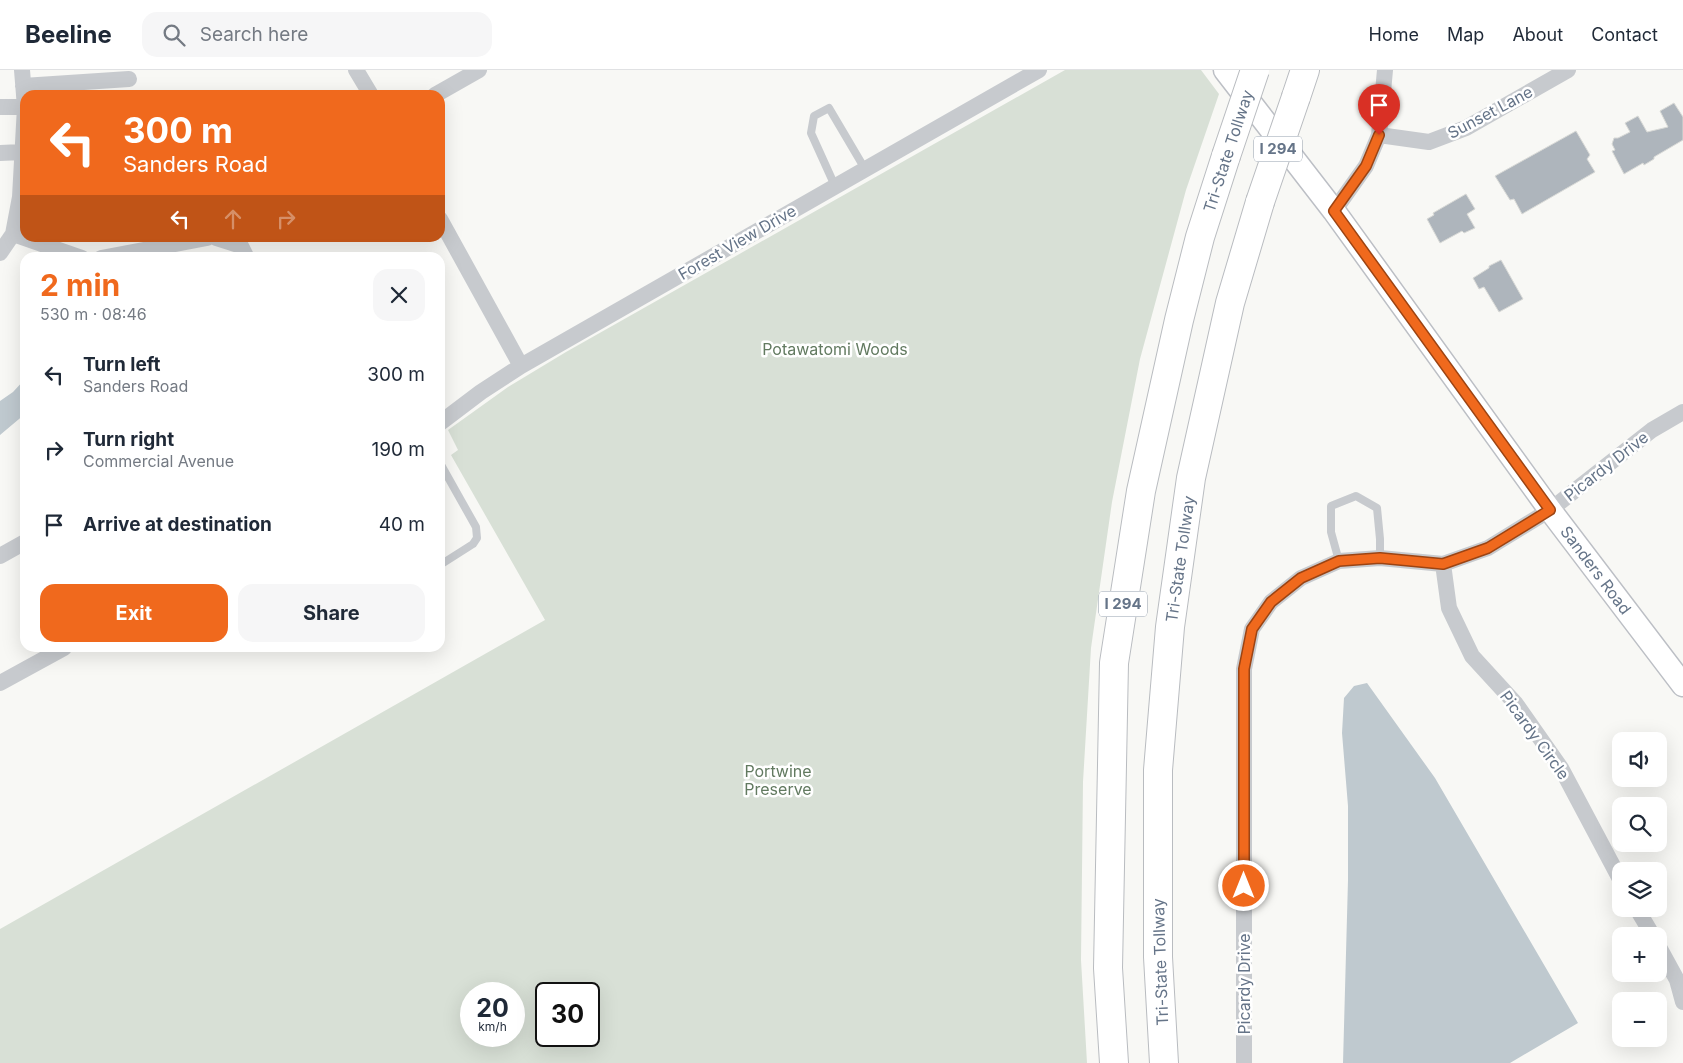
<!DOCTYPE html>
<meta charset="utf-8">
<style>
body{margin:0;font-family:Inter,sans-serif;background:#f6f6f7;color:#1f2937;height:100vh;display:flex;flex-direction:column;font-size:19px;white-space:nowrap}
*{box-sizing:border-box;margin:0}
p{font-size:16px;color:#747a83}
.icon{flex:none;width:28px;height:28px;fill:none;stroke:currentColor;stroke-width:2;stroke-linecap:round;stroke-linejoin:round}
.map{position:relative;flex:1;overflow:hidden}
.details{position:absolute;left:20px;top:182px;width:425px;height:400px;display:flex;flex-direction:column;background:#fff;border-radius:15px;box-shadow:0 5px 20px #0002}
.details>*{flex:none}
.top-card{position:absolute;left:20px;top:20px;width:425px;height:152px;border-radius:15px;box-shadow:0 5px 20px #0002;background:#f0691d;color:#fff;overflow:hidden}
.buttons{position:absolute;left:1612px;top:662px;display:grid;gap:10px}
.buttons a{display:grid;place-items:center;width:55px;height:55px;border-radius:10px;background:#fff;box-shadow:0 5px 20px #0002;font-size:25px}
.speed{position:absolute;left:460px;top:912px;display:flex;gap:10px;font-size:25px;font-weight:700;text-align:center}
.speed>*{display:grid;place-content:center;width:65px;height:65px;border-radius:50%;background:#fff;box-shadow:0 5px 20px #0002;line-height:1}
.speed small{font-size:12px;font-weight:400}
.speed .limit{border:2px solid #111;border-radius:8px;background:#fff;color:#111}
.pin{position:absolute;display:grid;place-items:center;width:42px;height:42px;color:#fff;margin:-51px -21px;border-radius:50% 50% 50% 0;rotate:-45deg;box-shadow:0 0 5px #0007}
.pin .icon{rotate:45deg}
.me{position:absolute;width:55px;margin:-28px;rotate:0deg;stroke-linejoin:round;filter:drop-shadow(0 0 4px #0008)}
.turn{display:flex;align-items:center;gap:18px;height:105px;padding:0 20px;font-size:22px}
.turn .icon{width:65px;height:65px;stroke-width:2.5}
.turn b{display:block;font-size:35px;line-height:42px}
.lanes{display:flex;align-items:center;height:48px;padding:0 20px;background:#0003;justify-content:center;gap:25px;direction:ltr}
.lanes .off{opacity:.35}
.round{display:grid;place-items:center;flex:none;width:52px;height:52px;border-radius:15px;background:#f6f6f7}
.head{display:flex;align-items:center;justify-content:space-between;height:85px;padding:0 20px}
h1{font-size:30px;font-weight:700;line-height:38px;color:#f0691d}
.button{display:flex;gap:10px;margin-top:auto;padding:10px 20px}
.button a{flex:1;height:58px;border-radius:15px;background:#f0691d;color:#fff;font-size:20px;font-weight:700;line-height:58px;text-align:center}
.button a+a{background:#f6f6f7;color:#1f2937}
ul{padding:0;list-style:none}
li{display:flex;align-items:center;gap:15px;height:75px;padding:0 20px}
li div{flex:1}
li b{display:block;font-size:19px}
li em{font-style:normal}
header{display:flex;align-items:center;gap:30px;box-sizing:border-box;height:70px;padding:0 25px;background:#fff;border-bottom:1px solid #e0e1e3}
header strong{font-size:24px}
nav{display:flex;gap:28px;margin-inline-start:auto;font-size:18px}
.search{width:350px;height:45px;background:#f6f6f7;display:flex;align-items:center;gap:12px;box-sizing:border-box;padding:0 18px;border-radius:15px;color:#747a83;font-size:19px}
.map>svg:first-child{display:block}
.green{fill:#d8e0d6;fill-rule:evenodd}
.water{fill:#bfc9cf}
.building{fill:#aeb5bc;stroke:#d9dad7}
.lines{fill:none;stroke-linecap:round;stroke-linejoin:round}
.secondary-casing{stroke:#bcbfc5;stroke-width:25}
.motorway-casing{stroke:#b9bcc0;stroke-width:30}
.service{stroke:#c7cace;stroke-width:8}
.minor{stroke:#c7cace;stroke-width:16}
.secondary{stroke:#fff;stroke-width:22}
.motorway{stroke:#fff;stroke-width:28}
.motorway-bridge-casing{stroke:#b9bcc0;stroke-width:30;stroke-linecap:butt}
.motorway-bridge{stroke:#fff;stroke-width:28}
.route-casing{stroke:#9c4413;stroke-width:12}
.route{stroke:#f0691d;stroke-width:9}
.labels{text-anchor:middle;stroke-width:5;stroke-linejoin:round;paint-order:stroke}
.shield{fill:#fff;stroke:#939eac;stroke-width:1}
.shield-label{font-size:15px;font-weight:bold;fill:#657488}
.street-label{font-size:16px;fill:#657488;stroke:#fff}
.park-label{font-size:16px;fill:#627a60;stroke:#fff}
</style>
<header>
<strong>Beeline</strong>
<div class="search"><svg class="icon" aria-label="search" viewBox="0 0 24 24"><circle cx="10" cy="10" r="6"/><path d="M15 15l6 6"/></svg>Search here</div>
<nav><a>Home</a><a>Map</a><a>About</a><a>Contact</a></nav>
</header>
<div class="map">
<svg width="1683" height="993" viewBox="0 0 1683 993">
<rect width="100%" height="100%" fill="#f8f8f5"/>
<path class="green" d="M1065,0H1201L1219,24L1186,120L1140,289L1112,432L1091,578L1083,712L1081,890L1087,993H0V859L545,550L451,385L458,380L448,360L508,317L566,282ZM471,924H514V966H471ZM546,924H589V966H546Z"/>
<path class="water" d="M25,309V344L0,365V331L13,322Z
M1367,613L1435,708L1578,953L1510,993H1343L1348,810V736L1342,663L1344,628L1354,616Z"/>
<path class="building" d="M1674,33L1683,47V70L1654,87V89L1644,95L1643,93L1624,104L1612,81L1615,80L1612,74L1614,68H1618L1630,62L1625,53L1638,46L1647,62L1668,57L1660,41Z
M1576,61L1590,85L1587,89L1595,102L1522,144L1514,129L1510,130L1495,106Z
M1466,124L1475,139L1467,144L1475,158L1464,163L1462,161L1440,173L1427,149L1434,145L1433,143Z
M1501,190L1523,229L1499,242L1484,217L1479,219L1473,208L1489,198V196Z"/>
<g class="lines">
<defs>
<path id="secondary" d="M1225,0L1334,141L1550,440L1683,615"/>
<path id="motorway" d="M1296,27L1305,0
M1114,993L1108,898L1114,593L1141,421L1179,250L1200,167L1226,86
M1164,993L1158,887V700L1170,557L1191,408L1230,233L1260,132"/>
</defs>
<use href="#secondary" class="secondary-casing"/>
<use href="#motorway" class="motorway-casing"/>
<path class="service" d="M835,116L811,63L814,46L829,38L865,99
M440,393L476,457L477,468L473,474L440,495
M1339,491L1331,462V436L1356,426L1377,438L1380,469V488"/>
<path class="minor" d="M356,0L371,25
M23,16L129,9
M435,25L479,0
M0,37H25
M1379,65L1429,72L1466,58L1568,0
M0,83L22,82
M1334,141L1366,96L1379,65L1385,0
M440,149L521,296
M13,164L82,188
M216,168L241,176L247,188
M0,183L13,164L20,127L25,37L22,0
M101,188L207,168
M440,353L481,322L521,296L1039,0
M0,486L25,472
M1443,494L1449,538L1472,586L1516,634L1561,698L1621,811
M0,613L64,578
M1637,839L1653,866
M1659,877L1677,910L1683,932
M1244,993V599L1252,559L1271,532L1301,508L1339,491L1380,488L1443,494L1488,478L1550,440L1652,360L1683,342"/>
<use href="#secondary" class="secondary"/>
<use href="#motorway" class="motorway"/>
<defs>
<path id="motorway-bridge" d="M1226,86L1255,0
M1260,132L1296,27"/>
</defs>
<use href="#motorway-bridge" class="motorway-bridge-casing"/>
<use href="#motorway-bridge" class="motorway-bridge"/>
</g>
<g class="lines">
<defs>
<path id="route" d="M1244,816V599L1252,559L1271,532L1301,508L1339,491L1380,488L1443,494L1488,478L1550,440L1334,141L1366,96L1379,65"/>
</defs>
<use href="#route" class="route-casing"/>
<use href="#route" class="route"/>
</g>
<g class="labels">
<g class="shield">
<rect x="1254" y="66.5" width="48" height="25" rx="4"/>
<rect x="1099" y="521.5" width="48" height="25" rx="4"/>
</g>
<g class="shield-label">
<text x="1278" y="84">I 294</text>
<text x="1123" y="539">I 294</text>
</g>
<g class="street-label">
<text transform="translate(1490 42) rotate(-28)" y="6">Sunset Lane</text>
<text transform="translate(1228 81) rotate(-72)" y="6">Tri-State Tollway</text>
<text transform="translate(737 172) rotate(-30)" y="6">Forest View Drive</text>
<text transform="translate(1606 396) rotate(-38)" y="6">Picardy Drive</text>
<text transform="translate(1180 489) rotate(-82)" y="6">Tri-State Tollway</text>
<text transform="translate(1596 500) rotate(53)" y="6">Sanders Road</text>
<text transform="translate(1535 665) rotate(54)" y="6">Picardy Circle</text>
<text transform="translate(1160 892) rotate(-92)" y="6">Tri-State Tollway</text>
<text transform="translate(1244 914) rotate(-90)" y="6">Picardy Drive</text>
</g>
<g class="park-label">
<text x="835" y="285">Potawatomi Woods</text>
<text x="778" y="707">Portwine<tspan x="778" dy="18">Preserve</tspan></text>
</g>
</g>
</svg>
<div class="buttons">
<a><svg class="icon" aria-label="sound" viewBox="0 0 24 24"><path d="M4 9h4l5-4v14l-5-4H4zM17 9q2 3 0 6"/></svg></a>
<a><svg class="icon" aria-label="search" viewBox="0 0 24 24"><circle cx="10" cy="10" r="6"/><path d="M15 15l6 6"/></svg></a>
<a><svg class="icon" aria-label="layers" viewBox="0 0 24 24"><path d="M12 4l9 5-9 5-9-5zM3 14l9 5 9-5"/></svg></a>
<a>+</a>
<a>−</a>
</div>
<div class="speed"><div>20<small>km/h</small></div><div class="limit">30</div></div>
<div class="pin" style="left:1379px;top:65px;background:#d93025"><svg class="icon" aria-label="arrive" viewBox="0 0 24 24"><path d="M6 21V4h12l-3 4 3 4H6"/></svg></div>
<svg class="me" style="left:1244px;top:816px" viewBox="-20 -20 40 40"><circle r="17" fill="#f0691d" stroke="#fff" stroke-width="3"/><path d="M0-11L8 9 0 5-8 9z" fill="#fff"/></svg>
<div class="top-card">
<div class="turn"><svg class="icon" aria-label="left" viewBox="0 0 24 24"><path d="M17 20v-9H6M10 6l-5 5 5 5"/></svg><div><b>300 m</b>Sanders Road</div></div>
<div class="lanes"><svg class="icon" aria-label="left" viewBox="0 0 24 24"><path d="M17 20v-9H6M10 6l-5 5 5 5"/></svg><svg class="icon off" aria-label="ahead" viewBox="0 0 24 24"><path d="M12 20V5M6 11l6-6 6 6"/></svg><svg class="icon off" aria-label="right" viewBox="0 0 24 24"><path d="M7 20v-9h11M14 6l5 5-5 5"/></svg></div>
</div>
<section class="details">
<div class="head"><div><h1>2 min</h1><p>530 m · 08:46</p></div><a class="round"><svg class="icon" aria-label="close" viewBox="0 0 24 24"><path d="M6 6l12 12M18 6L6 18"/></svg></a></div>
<ul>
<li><svg class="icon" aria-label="left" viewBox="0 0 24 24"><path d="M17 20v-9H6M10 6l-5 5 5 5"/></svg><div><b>Turn left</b><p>Sanders Road</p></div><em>300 m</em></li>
<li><svg class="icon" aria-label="right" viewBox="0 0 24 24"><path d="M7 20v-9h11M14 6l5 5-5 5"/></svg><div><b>Turn right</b><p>Commercial Avenue</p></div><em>190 m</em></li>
<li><svg class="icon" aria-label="arrive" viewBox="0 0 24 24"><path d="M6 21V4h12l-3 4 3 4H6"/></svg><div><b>Arrive at destination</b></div><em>40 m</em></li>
</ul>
<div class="button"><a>Exit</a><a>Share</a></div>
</section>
</div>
